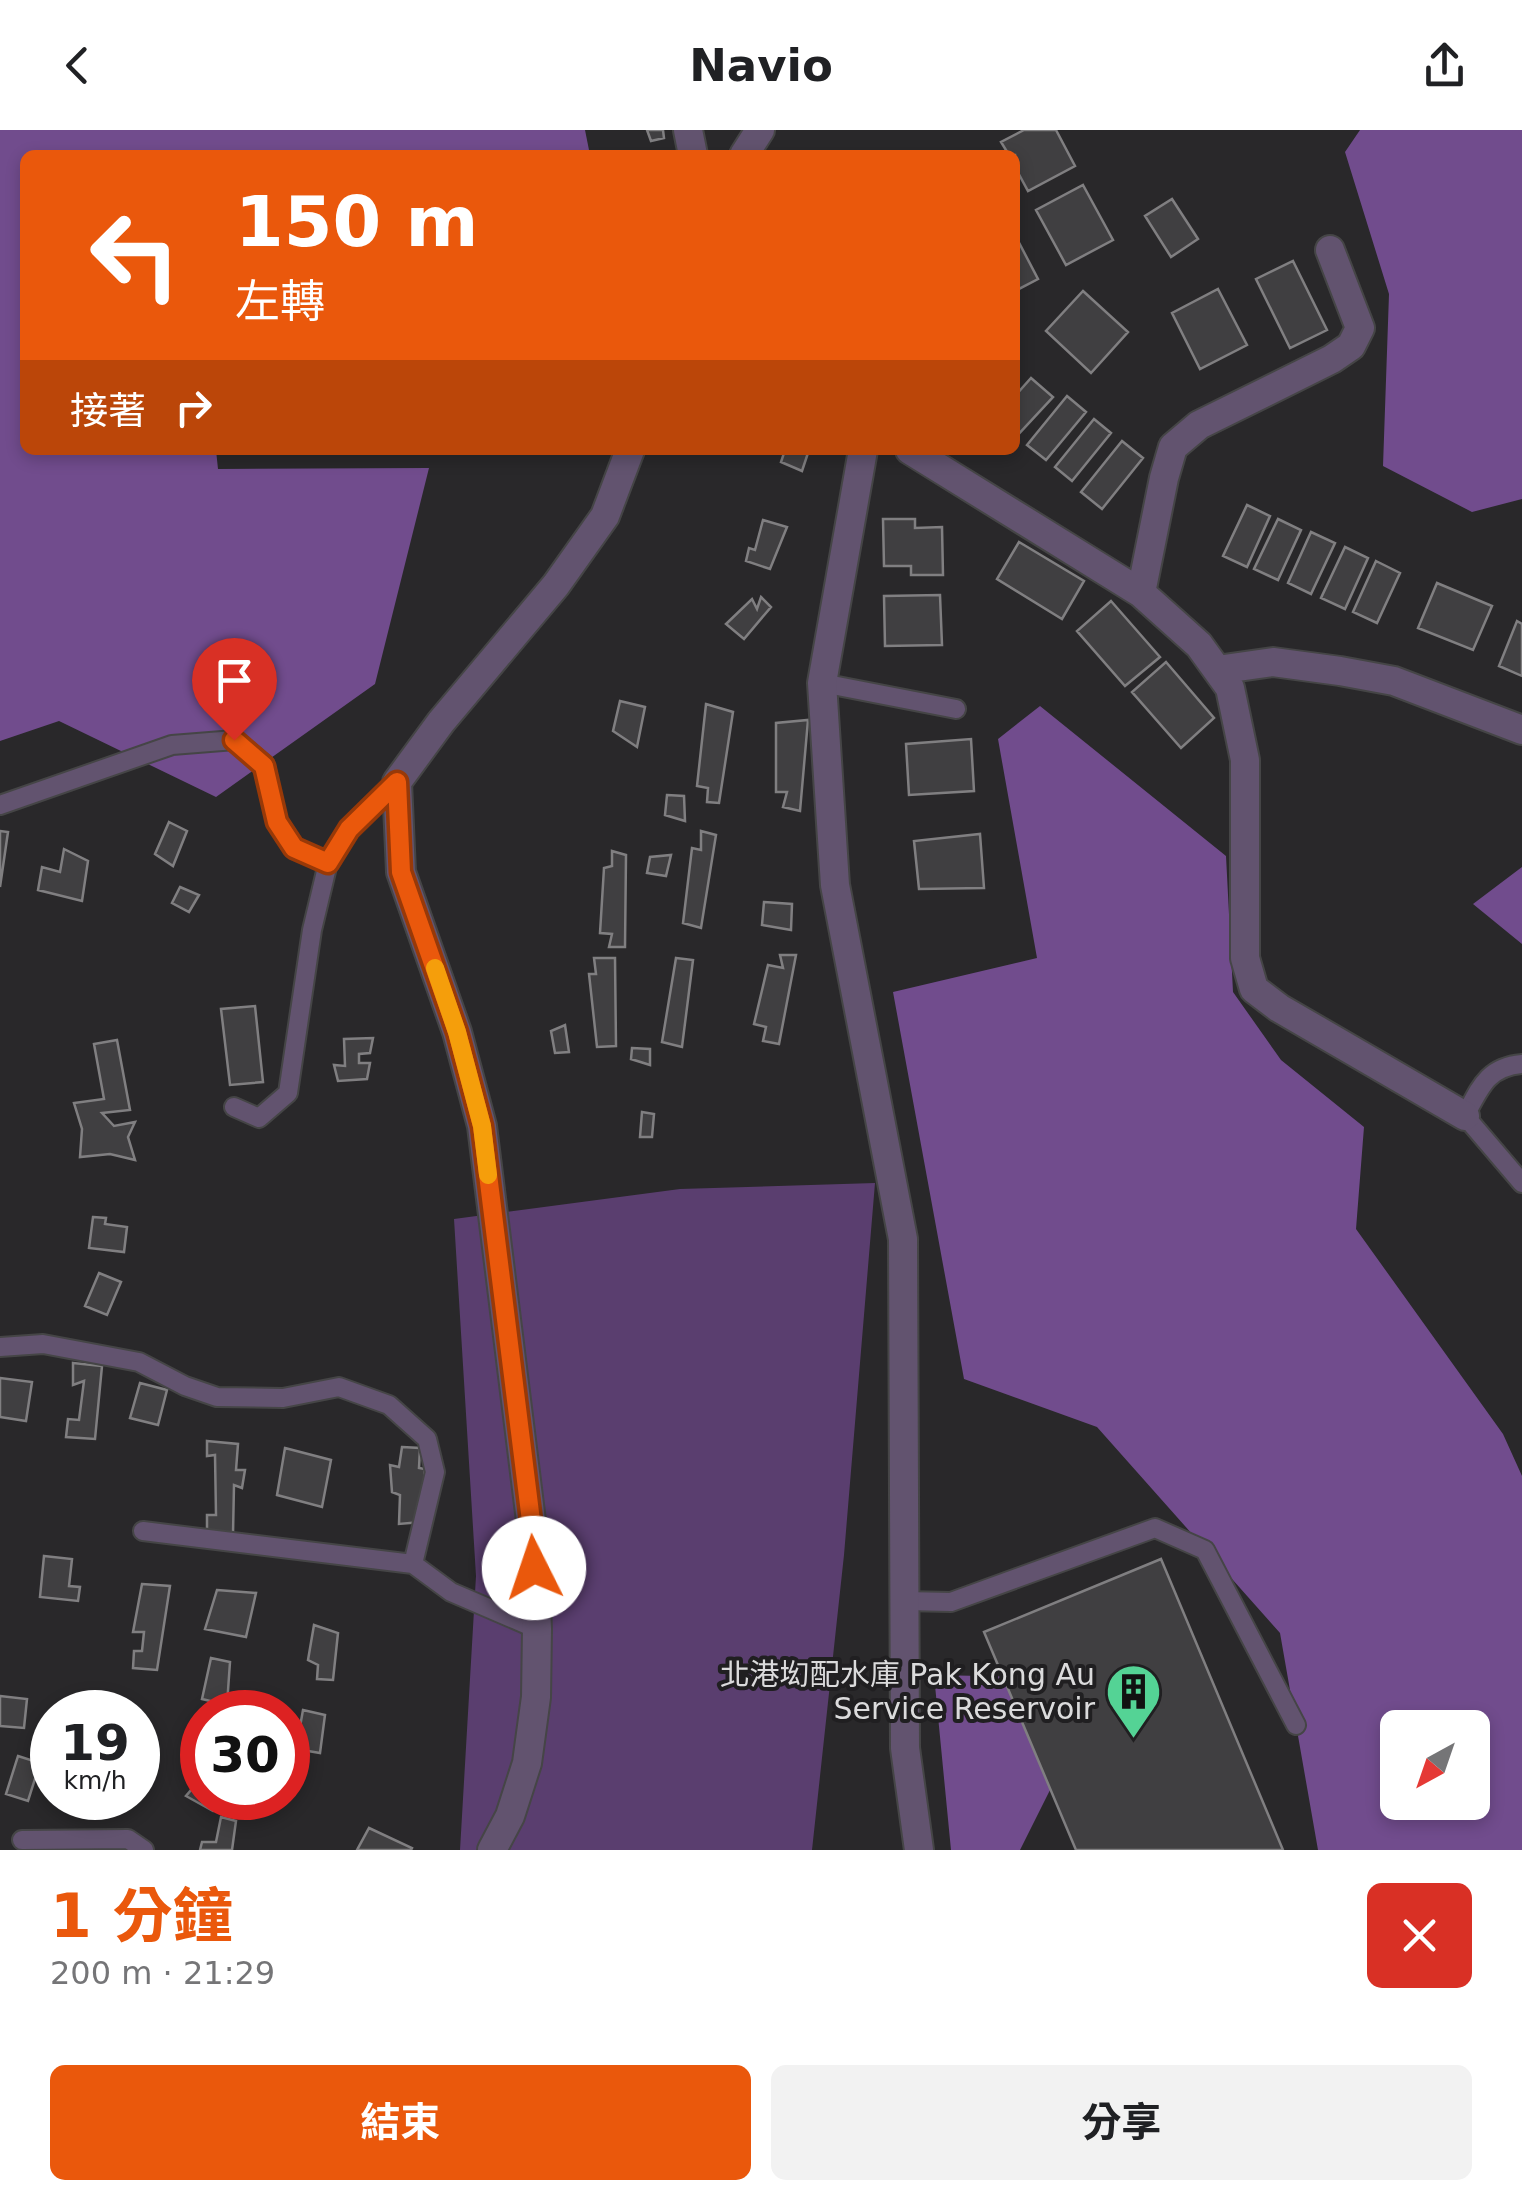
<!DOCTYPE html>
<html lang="zh-TW">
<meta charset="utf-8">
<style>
body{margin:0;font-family:"DejaVu Sans","Noto Sans TC",sans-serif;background:#f2f2f2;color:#202124;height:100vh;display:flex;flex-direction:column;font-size:38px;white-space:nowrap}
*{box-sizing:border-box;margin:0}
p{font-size:32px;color:#757577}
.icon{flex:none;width:55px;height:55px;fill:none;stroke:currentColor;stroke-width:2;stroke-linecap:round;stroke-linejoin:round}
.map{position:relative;height:1720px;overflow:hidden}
.drawer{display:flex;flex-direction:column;background:#fff;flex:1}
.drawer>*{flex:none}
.banner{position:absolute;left:20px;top:20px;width:1000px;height:305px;border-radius:15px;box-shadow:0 5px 15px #0003;background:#ea580c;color:#fff;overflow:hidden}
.needle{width:65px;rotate:220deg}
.controls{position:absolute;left:1380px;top:1580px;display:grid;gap:20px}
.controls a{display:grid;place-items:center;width:110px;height:110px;border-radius:15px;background:#fff;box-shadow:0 5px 15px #0003;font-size:50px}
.speed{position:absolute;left:30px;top:1560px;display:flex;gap:20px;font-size:50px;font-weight:700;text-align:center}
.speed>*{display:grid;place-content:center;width:130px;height:130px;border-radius:50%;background:#fff;box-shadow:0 5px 15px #0003;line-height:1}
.speed small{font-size:25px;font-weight:400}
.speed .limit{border:15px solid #d22;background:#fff;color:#111}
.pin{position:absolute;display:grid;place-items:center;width:85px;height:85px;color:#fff;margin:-102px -42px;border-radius:50% 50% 50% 0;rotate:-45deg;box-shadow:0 0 10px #0007}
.pin .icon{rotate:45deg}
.me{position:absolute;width:110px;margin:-55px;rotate:356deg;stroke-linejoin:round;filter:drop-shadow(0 0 8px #0008)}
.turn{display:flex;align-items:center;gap:35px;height:210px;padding:0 50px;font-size:45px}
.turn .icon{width:130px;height:130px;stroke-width:2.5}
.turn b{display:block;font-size:70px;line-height:85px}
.then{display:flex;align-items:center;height:95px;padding:0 50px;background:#0003;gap:20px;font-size:38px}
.round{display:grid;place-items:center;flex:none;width:105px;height:105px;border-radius:15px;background:#f2f2f2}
.overview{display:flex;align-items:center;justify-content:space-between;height:170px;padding:0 50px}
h1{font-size:60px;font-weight:700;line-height:75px;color:#ea580c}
.primary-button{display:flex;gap:20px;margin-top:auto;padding:20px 50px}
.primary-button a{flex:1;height:115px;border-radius:15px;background:#ea580c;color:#fff;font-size:40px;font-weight:700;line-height:115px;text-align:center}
.primary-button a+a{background:#f2f2f2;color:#202124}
header{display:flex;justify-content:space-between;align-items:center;height:130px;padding:0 50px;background:#fff;font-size:45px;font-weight:700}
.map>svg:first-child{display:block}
.green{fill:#5a3e6f}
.forest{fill:#714c8d;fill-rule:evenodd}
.building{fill:#403f41;stroke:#807f81;stroke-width:2.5}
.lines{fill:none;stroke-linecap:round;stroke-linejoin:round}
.service-casing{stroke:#454546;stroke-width:22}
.minor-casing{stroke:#454546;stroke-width:32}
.service{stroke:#62536f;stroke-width:18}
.minor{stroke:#62536f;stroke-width:28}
.route-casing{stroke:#983908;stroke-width:25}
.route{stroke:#ea580c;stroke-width:18}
.slow{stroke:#f59e0b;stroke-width:18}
.labels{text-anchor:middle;stroke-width:8;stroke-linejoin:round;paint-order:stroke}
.poi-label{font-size:30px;fill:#dbdbdc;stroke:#201f21;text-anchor:end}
</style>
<header><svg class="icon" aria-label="back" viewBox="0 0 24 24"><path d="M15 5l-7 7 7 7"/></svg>Navio<svg class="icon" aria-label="share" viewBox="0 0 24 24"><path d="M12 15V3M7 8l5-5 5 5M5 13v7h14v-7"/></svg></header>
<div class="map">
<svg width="1522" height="1720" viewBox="0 0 1522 1720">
<rect width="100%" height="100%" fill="#29282a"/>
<path class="green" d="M875,1053L844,1425L812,1720H460L476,1446L454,1089L680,1059Z"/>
<path class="forest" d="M0,0H585L590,25H25V320H216L218,339L429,338L375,554L216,667L59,591L0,611Z
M1360,0H1522V369L1472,382L1383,336L1389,164L1345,22Z
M1040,576L1226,726L1233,862L1281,930L1364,997L1356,1099L1503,1304L1522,1346V1720H1318L1280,1503L1097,1297L964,1249L893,862L1037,828L998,609ZM1398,1598H1472V1672H1398Z
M1522,737V814L1473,774Z
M934,1545L1029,1547L1070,1620L1020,1720H951Z"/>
<path class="building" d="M647,0H663L664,8L651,11Z
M1024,0H1056L1075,36L1028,61L1015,37V25H1009L1001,12Z
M1083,55L1113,110L1066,135L1036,80Z
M1172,69L1198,109L1171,127L1145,86Z
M1015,105L1038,149L1015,161Z
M1293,131L1327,200L1290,218L1256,149Z
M1218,159L1247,215L1200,239L1172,183Z
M1083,161L1128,202L1091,243L1046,201Z
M1031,248L1053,267L1015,308V266Z
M1067,266L1086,282L1046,330L1027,315Z
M1094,289L1111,303L1072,351L1055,337Z
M1122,311L1143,328L1102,379L1081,362Z
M785,320H809L802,341L781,332Z
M1247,375L1270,386L1247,437L1223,426Z
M883,389H915V398L942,397L943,445H911V436H884Z
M1278,389L1301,400L1278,450L1254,439Z
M763,390L787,397L770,439L746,431L749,418L755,420Z
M1311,402L1335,413L1311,464L1288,453Z
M1019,412L1084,451L1062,489L997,449Z
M1345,417L1368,428L1345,479L1321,468Z
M1376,431L1400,443L1377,493L1353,482Z
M1437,453L1492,476L1473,520L1418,498Z
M940,465L942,515L885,516L884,466Z
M761,467L771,477L744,509L726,494L752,469L757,479Z
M1111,471L1160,527L1125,556L1077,501Z
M1517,491L1522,494V546L1499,536Z
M1166,532L1214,588L1181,618L1132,562Z
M620,571L645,577L637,617L613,601Z
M706,574L733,582L719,673L707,672L708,658L697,656Z
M808,590L800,681L783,677L787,662H776V593Z
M971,609L974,661L909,665L906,614Z
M667,665L684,666L685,691L665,685Z
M169,692L187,701L173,736L155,724Z
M0,701L8,702L0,757Z
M701,701L716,705L701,798L683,793L692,718L701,720Z
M980,704L984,758L919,759L914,711Z
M64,719L88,731L82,771L38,760L42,737L60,742Z
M612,721L626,725L625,817H609L612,804L600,803L604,738L612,736Z
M671,725L666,746L647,743L650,727Z
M180,757L199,765L189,782L172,773Z
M764,772L792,774L791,800L762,795Z
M780,825H796L779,914L763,911L766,897L754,894L768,835L783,838Z
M594,828H615L616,916L597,917L589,844H596Z
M676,828L693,830L682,917L662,912Z
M255,876L263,952L230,955L221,879Z
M565,895L569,922L555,923L551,901Z
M373,908L370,923L359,924V933H370L367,949L338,951L334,935L345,936L344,909Z
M117,910L130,980L102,983L114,996L135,992L128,1007L135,1030L110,1024L80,1027L82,999L74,973L104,969L94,914Z
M632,918L650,919V935L631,929Z
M642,982L654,984L652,1007H640Z
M93,1087L106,1088L105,1094L127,1097L124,1122L89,1118Z
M99,1143L121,1152L107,1185L85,1176Z
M73,1233L102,1236L95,1309L66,1307L68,1289L79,1290L84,1251L73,1255Z
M0,1248L32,1252L26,1291L0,1287Z
M140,1253L167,1260L158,1295L130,1288Z
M207,1311L238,1314L236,1340H245L242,1358L234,1355L233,1404L207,1402V1385H216L215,1325L207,1326Z
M402,1317L420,1318L419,1338L425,1339L421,1392L399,1394L400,1365L392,1362L390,1335L399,1337Z
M285,1318L331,1330L322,1377L277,1365Z
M44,1426L72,1429L69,1456L80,1457L78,1471L40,1467Z
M1161,1429L1283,1720H1076L984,1502Z
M142,1454L170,1456L157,1540L133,1538L134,1521H142L144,1502H133Z
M217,1460L256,1463L246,1507L205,1499Z
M314,1495L338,1503L333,1550L317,1549L318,1535L308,1530Z
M211,1528L230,1532L227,1575L202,1569Z
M0,1566L27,1569L24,1598L0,1596Z
M303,1580L325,1585L320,1623L296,1619Z
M18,1626L40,1633L28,1671L6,1664Z
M138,1629L150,1632L144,1661L138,1660Z
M202,1647V1668H224L213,1681L186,1666Z
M221,1687L236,1691L232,1720H200L202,1712H216Z
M369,1698L412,1718L411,1720H357Z"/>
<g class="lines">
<defs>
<path id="service" d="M822,553L956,579
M0,675L172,615L235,610L265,635L277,692L294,718L328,733
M1522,934C1487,937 1480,958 1465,986L1522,1053
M234,977L259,988L288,963L312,800L328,733L349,699L397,652
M0,1217L43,1214L139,1232L185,1256L217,1267L283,1268L339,1257L389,1275L427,1309L435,1342L413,1434L451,1462L537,1499
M143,1401L413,1434
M904,1471L951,1472L1155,1398L1205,1420L1296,1595
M22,1710L128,1709L144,1720"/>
<path id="minor" d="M688,0L693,25
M744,25L760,0
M863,320L822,553L835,755L903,1109L905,1618L919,1720
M910,320L1141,463L1199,515L1230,558L1245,630V828L1254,859L1279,878L1465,986
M1141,463L1164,348L1173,317L1199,295L1332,229L1351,216L1360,198L1330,120
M1217,540L1273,532L1340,541L1394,551L1522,600
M492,1720L510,1686L527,1633L536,1567L537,1499L533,1407L482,996L457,902L401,742L397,652L441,592L556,455L605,386L630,320"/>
</defs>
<use href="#service" class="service-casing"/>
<use href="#minor" class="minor-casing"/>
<use href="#service" class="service"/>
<use href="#minor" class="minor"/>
</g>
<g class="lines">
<defs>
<path id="route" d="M234,610L264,636L277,692L294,718L328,733L349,699L397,652L401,742L457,902L482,996L533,1407L534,1438"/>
</defs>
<use href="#route" class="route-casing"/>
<use href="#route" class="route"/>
<path class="slow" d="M435,838L457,902L482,996L488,1045"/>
</g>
<defs>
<symbol id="building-pin" viewBox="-11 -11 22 30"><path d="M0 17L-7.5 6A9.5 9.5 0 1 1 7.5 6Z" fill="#54d395" stroke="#201f21"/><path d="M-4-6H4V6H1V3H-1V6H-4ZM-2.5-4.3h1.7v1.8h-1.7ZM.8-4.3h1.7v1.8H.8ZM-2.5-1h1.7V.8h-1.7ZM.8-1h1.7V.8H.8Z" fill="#111"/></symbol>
</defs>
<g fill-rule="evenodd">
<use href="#building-pin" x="1102" y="1530" width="63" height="86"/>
</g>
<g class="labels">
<g class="poi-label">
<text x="1095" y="1555">北港㘭配水庫 Pak Kong Au<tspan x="1095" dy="34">Service Reservoir</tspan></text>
</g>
</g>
</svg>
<div class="controls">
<a><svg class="needle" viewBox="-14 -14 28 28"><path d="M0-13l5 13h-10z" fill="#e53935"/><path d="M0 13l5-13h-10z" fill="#757577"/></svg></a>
</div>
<div class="speed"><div>19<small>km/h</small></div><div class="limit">30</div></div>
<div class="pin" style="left:234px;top:610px;background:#d93025"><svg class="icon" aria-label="arrive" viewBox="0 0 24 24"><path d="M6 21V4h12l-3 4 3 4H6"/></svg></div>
<svg class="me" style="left:534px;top:1438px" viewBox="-20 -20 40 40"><circle r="19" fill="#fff"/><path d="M0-13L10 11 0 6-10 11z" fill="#ea580c"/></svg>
<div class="banner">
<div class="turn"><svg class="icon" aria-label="left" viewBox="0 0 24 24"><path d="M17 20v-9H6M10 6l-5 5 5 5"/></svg><div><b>150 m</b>左轉</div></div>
<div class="then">接著<svg class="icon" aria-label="right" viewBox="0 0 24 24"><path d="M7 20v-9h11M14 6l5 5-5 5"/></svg></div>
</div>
</div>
<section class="drawer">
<div class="overview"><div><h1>1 分鐘</h1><p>200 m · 21:29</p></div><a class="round" style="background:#d93025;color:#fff"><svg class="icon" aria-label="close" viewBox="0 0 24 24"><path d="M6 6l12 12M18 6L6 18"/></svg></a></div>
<div class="primary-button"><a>結束</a><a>分享</a></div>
</section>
